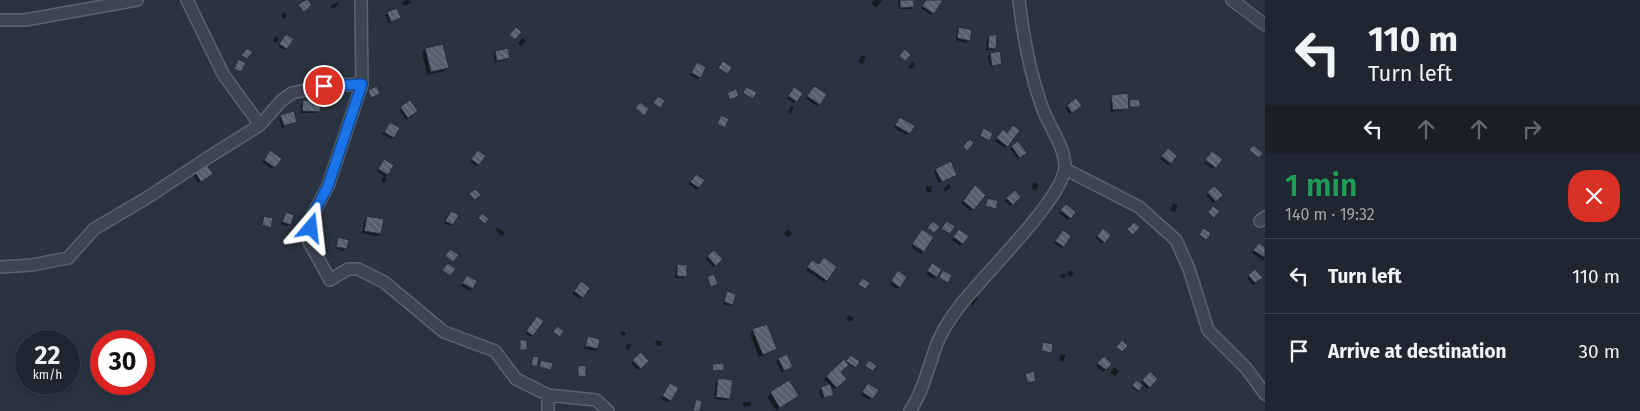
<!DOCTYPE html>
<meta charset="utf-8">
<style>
body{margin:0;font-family:"Fira Sans",sans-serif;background:#2d323d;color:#f1f3f6;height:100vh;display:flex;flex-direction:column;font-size:19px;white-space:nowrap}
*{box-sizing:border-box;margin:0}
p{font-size:16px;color:#a2a5ab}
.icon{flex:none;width:28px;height:28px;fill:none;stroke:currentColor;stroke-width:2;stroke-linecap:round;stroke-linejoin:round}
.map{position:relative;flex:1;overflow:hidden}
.panel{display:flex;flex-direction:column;background:#202631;width:375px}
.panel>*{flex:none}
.guide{background:#202631;color:#f1f3f6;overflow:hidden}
.speed{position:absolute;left:15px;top:330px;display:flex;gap:10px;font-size:25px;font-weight:700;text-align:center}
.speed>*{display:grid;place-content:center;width:65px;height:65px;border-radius:50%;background:#202631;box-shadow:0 2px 8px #0003,0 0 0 1px #3d434d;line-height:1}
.speed small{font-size:12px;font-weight:400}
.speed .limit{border:8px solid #d22;background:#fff;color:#111}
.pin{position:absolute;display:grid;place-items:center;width:42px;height:42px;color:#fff;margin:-21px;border:2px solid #fff;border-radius:50%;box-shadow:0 1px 5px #0007}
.me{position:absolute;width:55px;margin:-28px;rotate:17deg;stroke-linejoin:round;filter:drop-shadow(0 0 4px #0008)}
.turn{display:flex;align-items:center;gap:18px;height:105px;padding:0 20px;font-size:22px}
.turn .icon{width:65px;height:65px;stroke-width:2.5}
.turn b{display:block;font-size:35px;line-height:42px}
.lanes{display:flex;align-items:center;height:48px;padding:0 20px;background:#0003;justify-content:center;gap:25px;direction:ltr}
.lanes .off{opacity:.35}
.round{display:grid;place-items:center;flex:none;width:52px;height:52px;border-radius:20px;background:#2d323d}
.overview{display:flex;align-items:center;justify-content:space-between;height:85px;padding:0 20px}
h1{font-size:30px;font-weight:600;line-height:38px;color:#1e9e55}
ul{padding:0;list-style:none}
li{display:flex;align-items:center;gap:15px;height:75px;padding:0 20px;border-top:1px solid #3d434d}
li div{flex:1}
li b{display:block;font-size:19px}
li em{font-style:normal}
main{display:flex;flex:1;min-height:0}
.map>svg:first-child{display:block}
.shadow{fill:#0007}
.building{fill:url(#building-back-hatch);stroke:#242c38}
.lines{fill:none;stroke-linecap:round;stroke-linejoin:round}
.street-casing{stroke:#5c636e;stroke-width:14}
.street{stroke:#3e4551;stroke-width:11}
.route-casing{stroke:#114b97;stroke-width:12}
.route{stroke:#1a73e8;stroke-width:9}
</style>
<main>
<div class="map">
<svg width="1265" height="411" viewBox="0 0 1265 411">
<defs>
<pattern id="building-back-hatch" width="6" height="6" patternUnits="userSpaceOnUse" patternTransform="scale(1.25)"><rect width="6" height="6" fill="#555f6e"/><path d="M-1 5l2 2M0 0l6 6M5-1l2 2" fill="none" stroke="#6c7481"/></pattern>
</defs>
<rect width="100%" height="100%" fill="#2a3341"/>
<path class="shadow" d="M406,0H410L411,3L404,6L402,2Z
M874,0H882L876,8L871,4Z
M898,0H912L913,6L911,9H899Z
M927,0H942L931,15L921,8Z
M338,2L339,5L332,9L330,6Z
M284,12L287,15L284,19L281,16Z
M388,13L400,17L388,23L386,15Z
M960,29L969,40L966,43L956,40L957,31Z
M276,36L279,38L276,43L273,41Z
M989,36L995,48L992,50H986L987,38Z
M284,37L292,39L284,50L278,46Z
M523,38L526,41L521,46L518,43Z
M426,49L447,68L444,71L427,75L422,52Z
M495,52L508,58L506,60L495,62L493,54Z
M991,54L1001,63L999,65L990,67L988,56Z
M862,55L866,57L863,64L858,62Z
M912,62L915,64L912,69L908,67Z
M695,66L700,77L698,79L690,75Z
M812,90L819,104L817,106L806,99Z
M792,91L796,101L794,103L787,98Z
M1112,96L1128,103L1130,101L1139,107H1128L1126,110L1111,112L1110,98Z
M1076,100L1078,108L1069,114L1065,108Z
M303,102L319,111L317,113H301V104Z
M791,106L794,108L790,114L788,112Z
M401,108L414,113L406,120L399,110Z
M281,117L296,122L282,128L279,119Z
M898,121L909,133L907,135L894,128Z
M390,123L393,137L391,139L382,134Z
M1001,133L1007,146L1005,148L995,141Z
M1012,147L1023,155L1018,159L1010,149Z
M1168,150L1176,156L1168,165L1160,159Z
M268,154L274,167L272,169L262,162Z
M476,154L484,156L476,166L470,162Z
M1210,155L1215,167L1213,169L1204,163Z
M383,163L393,166L385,177L387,178L384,183L381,181L384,176L377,171Z
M194,170L209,176L198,183L192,172Z
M936,170L954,176L939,183L934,172Z
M694,177L698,187L696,190L689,184Z
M1034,182L1039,185L1036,191L1031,188Z
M949,184L951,187L945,192L943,189Z
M926,186H932L931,192H926Z
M975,187L985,195L971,211L961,203Z
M1214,187L1221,195L1213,203L1206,195Z
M1014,192L1019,197L1010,206L1005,201Z
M1173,203L1178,205L1175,212L1170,211Z
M1066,206L1074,213L1068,220L1059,213Z
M451,212L452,224L450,226L444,223Z
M286,213L293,216L287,227L281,224Z
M367,217L380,234L378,236L362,233L365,219Z
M316,223L323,229L318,235L312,229Z
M497,227L505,233L502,236L495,230Z
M787,229L792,233L789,237L784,234Z
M1103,230L1110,235L1102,244L1096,238Z
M920,232L923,252L921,254L911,247Z
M957,233L962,243L960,246L952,240Z
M1061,234L1063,246L1061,248L1054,243Z
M339,239L345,249L343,251L335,248Z
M1257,246L1265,248L1264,261L1252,253Z
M714,251L721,259L713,267L706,259Z
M811,263L827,280L824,282L806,270Z
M678,266L686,276L683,278H675L676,268Z
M930,267L936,277L934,279L926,274Z
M1070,270L1074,273L1071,277L1067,274L1064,279L1060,276L1062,273L1066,275Z
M1255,271L1261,278L1253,285L1247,278Z
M896,274L899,287L897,289L890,284Z
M465,278L476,281L470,291L461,286Z
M579,285L589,288L580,299L572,294Z
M728,293L732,304L730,306L723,304Z
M975,296L978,298L973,305L970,303Z
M849,315L854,318L851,322L846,319Z
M535,320L532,335L530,337L525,333Z
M753,330L775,349L772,352L759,357L750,334Z
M623,331L626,333L624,336L620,334Z
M588,337L597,349L595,351L584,348Z
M656,340L663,342L661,346L655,345Z
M627,344H631L629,350L626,349Z
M641,353L647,361L638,370L631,363Z
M1061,354L1066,355L1063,362L1059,361Z
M786,356L792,367L782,373L776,361Z
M850,356L858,362L854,368L849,364L840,373L845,379L834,389L824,379L843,361L846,363Z
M1104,357L1111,364L1103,372L1096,366Z
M1114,367L1119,371L1115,376L1110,373Z
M1150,373L1156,379L1147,389L1142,384L1137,391L1132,388L1136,382L1140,384Z
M719,380L729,398L727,400L714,399L716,382Z
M868,384L877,390L870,400L860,395Z
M830,386L832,395L822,399L819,391Z
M668,387L670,400L668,402L661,399Z
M771,393L797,396L776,410L767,397Z
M743,402H751V406L743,407Z"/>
<path class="building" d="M305,0H308L312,5L304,12L298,5Z
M900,0H914V7L900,8Z
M926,0H943L934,14L922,6Z
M397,8L401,18L391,22L387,12Z
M516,27L522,32L515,40L509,35Z
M959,27L972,30L970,41L957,38Z
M286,34L294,39L287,49L279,44Z
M989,35H997L996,49L988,48Z
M443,44L449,68L431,72L425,48Z
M247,48L253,52L247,59L241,55Z
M508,48L510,58L497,61L495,51Z
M905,49L911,55L905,61L899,56Z
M1000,51L1002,64L992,66L990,53Z
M238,59L246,63L241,72L234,69Z
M723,61L732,67L728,74L718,68Z
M697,62L706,67L701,78L691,73Z
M377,86L380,94L371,98L368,90Z
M814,86L827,94L820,105L807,96Z
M746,87L757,92L753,99L743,93Z
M794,87L803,93L797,102L788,96Z
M736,89L739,96L730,100L727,93Z
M1128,93L1129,109L1113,110L1111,95Z
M658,96L665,101L660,108L653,103Z
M1076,98L1082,106L1072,113L1067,105Z
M1130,99L1140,100V107H1129Z
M303,100L321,101L320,112L302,111Z
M410,100L418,111L408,118L400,107Z
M640,102L649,109L644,116L635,108Z
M294,111L297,122L284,126L280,115Z
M721,115L729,119L725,128L717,124Z
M900,117L915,126L910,134L895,125Z
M390,122L400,128L394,138L384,132Z
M1013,125L1020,130L1008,147L996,138L1003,129L1007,133Z
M983,128L993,133L990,141L980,136Z
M970,139L974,143L967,151L963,146Z
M1018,141L1027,153L1020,158L1011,146Z
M1253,145L1263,153L1259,158L1249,150Z
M1168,148L1177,156L1171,164L1161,156Z
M270,150L282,159L275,168L264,160Z
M478,150L486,156L479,165L471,159Z
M1212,151L1223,159L1216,168L1205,160Z
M384,159L394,165L388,175L378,169Z
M951,161L957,175L942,182L935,169Z
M205,162L213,174L201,182L193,169Z
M696,174L705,180L699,188L690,182Z
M975,185L986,195L974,210L963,201Z
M1214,186L1223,195L1216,202L1207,192Z
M475,189L481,195L475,200L469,194Z
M1015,190L1021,197L1013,205L1006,198Z
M988,198L998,201L996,209L985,206Z
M1066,204L1076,212L1071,219L1060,210Z
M1213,206L1220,211L1214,218L1208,212Z
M451,211L459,215L453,225L445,221Z
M286,212L294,215L291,225L282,222Z
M482,213L489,219L485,224L478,218Z
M264,216L273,218L271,228L262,225Z
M367,216L384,219L381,234L364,231Z
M933,221L940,227L934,233L927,228Z
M946,221L955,226L950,234L941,229Z
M1134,222L1140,227L1133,235L1127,229Z
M1103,228L1111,235L1105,243L1097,236Z
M1203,228L1211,233L1207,240L1199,235Z
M922,229L934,237L924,252L912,244Z
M959,229L969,236L963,244L953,237Z
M1063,230L1071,236L1064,247L1055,241Z
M338,237L349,240L347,249L336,247Z
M1259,243L1265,247V258L1253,250Z
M450,249L459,255L453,262L445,256Z
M714,250L723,259L716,266L707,256Z
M824,257L837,267L827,281L807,267L812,260L819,264Z
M448,263L456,269L450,276L442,270Z
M932,263L942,269L937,277L927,271Z
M677,264L687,265V277L677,276Z
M1255,269L1263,278L1255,283L1248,275Z
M898,270L907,277L900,288L891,281Z
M943,270L952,275L948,283L939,278Z
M714,274L718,284L711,287L707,277Z
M467,275L477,281L473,289L462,283Z
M862,278L870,283L866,289L858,285Z
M581,281L590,288L583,298L574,291Z
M727,291L736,294L733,305L724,302Z
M537,316L544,321L533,336L526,331Z
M767,324L777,349L763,355L752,329Z
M557,326L564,331L560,337L553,332Z
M588,336L600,339L598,349L585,346Z
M520,340H527V350H520Z
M1122,340L1128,346L1122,352L1116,347Z
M1043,342L1053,344L1052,353L1041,351Z
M641,352L649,361L641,369L632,360Z
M787,354L793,367L784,371L778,358Z
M850,355L860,361L856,368L846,361Z
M533,356L539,357L537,367L531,365Z
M1104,356L1112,364L1106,370L1097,363Z
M844,359L849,365L841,372L847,379L837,388L826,376Z
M541,360L553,363L551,370L539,367Z
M869,360L877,366L873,371L865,366Z
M724,363V370L713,371L712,364Z
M578,365L586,366V377L578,376Z
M1034,371L1036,381L1028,383L1025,374Z
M1150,371L1158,379L1150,388L1142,380Z
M718,378L733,380L730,399L716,397Z
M789,380L799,396L780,408L770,392Z
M1136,380L1143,385L1139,391L1132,386Z
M670,383L679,388L671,401L662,396Z
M868,383L879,390L873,399L862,392Z
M830,384L834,395L824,398L821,387Z
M696,399L702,401L700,411H693Z"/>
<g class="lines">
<defs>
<path id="street" d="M187,0L223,74L260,125
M361,0L362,84L328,186L313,214L309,242L330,280L348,269H358L384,282L444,332L495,351L516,379L548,395L596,400L608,411
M1232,0L1265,25
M0,20H25L137,0
M1065,169L1139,207L1176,240L1189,269L1208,330L1246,368L1265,394
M1260,221L1265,217
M0,267L32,265L68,258L94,229L145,199L212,155L260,125L281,101L292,93L324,86L362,84
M548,395V411
M910,411C924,390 929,364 938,341C947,321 961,303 975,288C995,264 1064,195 1065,167C1065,146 1049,127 1042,107C1030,73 1023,36 1019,0"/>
</defs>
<use href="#street" class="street-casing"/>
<use href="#street" class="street"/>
</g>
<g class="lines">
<defs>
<path id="route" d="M311,228L313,214L328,186L362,84L324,86"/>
</defs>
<use href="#route" class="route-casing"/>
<use href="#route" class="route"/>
</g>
</svg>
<div class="speed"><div>22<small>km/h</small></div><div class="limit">30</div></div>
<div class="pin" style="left:324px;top:86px;background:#d93025"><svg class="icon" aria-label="arrive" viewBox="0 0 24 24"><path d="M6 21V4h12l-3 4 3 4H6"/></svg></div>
<svg class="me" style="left:311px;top:228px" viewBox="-20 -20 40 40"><path d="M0-17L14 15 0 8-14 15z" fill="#1a73e8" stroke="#fff" stroke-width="4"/></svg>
</div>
<section class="panel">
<div class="guide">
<div class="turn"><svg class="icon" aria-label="left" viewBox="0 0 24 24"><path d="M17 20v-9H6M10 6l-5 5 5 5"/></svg><div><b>110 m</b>Turn left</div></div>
<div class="lanes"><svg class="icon" aria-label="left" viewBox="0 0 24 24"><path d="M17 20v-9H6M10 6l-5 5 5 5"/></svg><svg class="icon off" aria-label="ahead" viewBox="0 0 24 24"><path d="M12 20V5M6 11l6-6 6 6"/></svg><svg class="icon off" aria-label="ahead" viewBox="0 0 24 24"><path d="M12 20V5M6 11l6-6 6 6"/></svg><svg class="icon off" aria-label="right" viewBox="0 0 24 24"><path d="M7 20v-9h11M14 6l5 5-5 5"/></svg></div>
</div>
<div class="overview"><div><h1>1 min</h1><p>140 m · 19:32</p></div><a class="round" style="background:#d93025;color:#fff"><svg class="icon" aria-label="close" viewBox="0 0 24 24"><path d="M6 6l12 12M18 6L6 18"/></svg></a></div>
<ul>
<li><svg class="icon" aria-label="left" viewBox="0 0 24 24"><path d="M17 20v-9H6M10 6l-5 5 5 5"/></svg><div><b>Turn left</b></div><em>110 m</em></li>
<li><svg class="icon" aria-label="arrive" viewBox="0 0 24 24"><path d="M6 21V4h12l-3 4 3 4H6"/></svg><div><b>Arrive at destination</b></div><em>30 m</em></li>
</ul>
</section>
</main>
